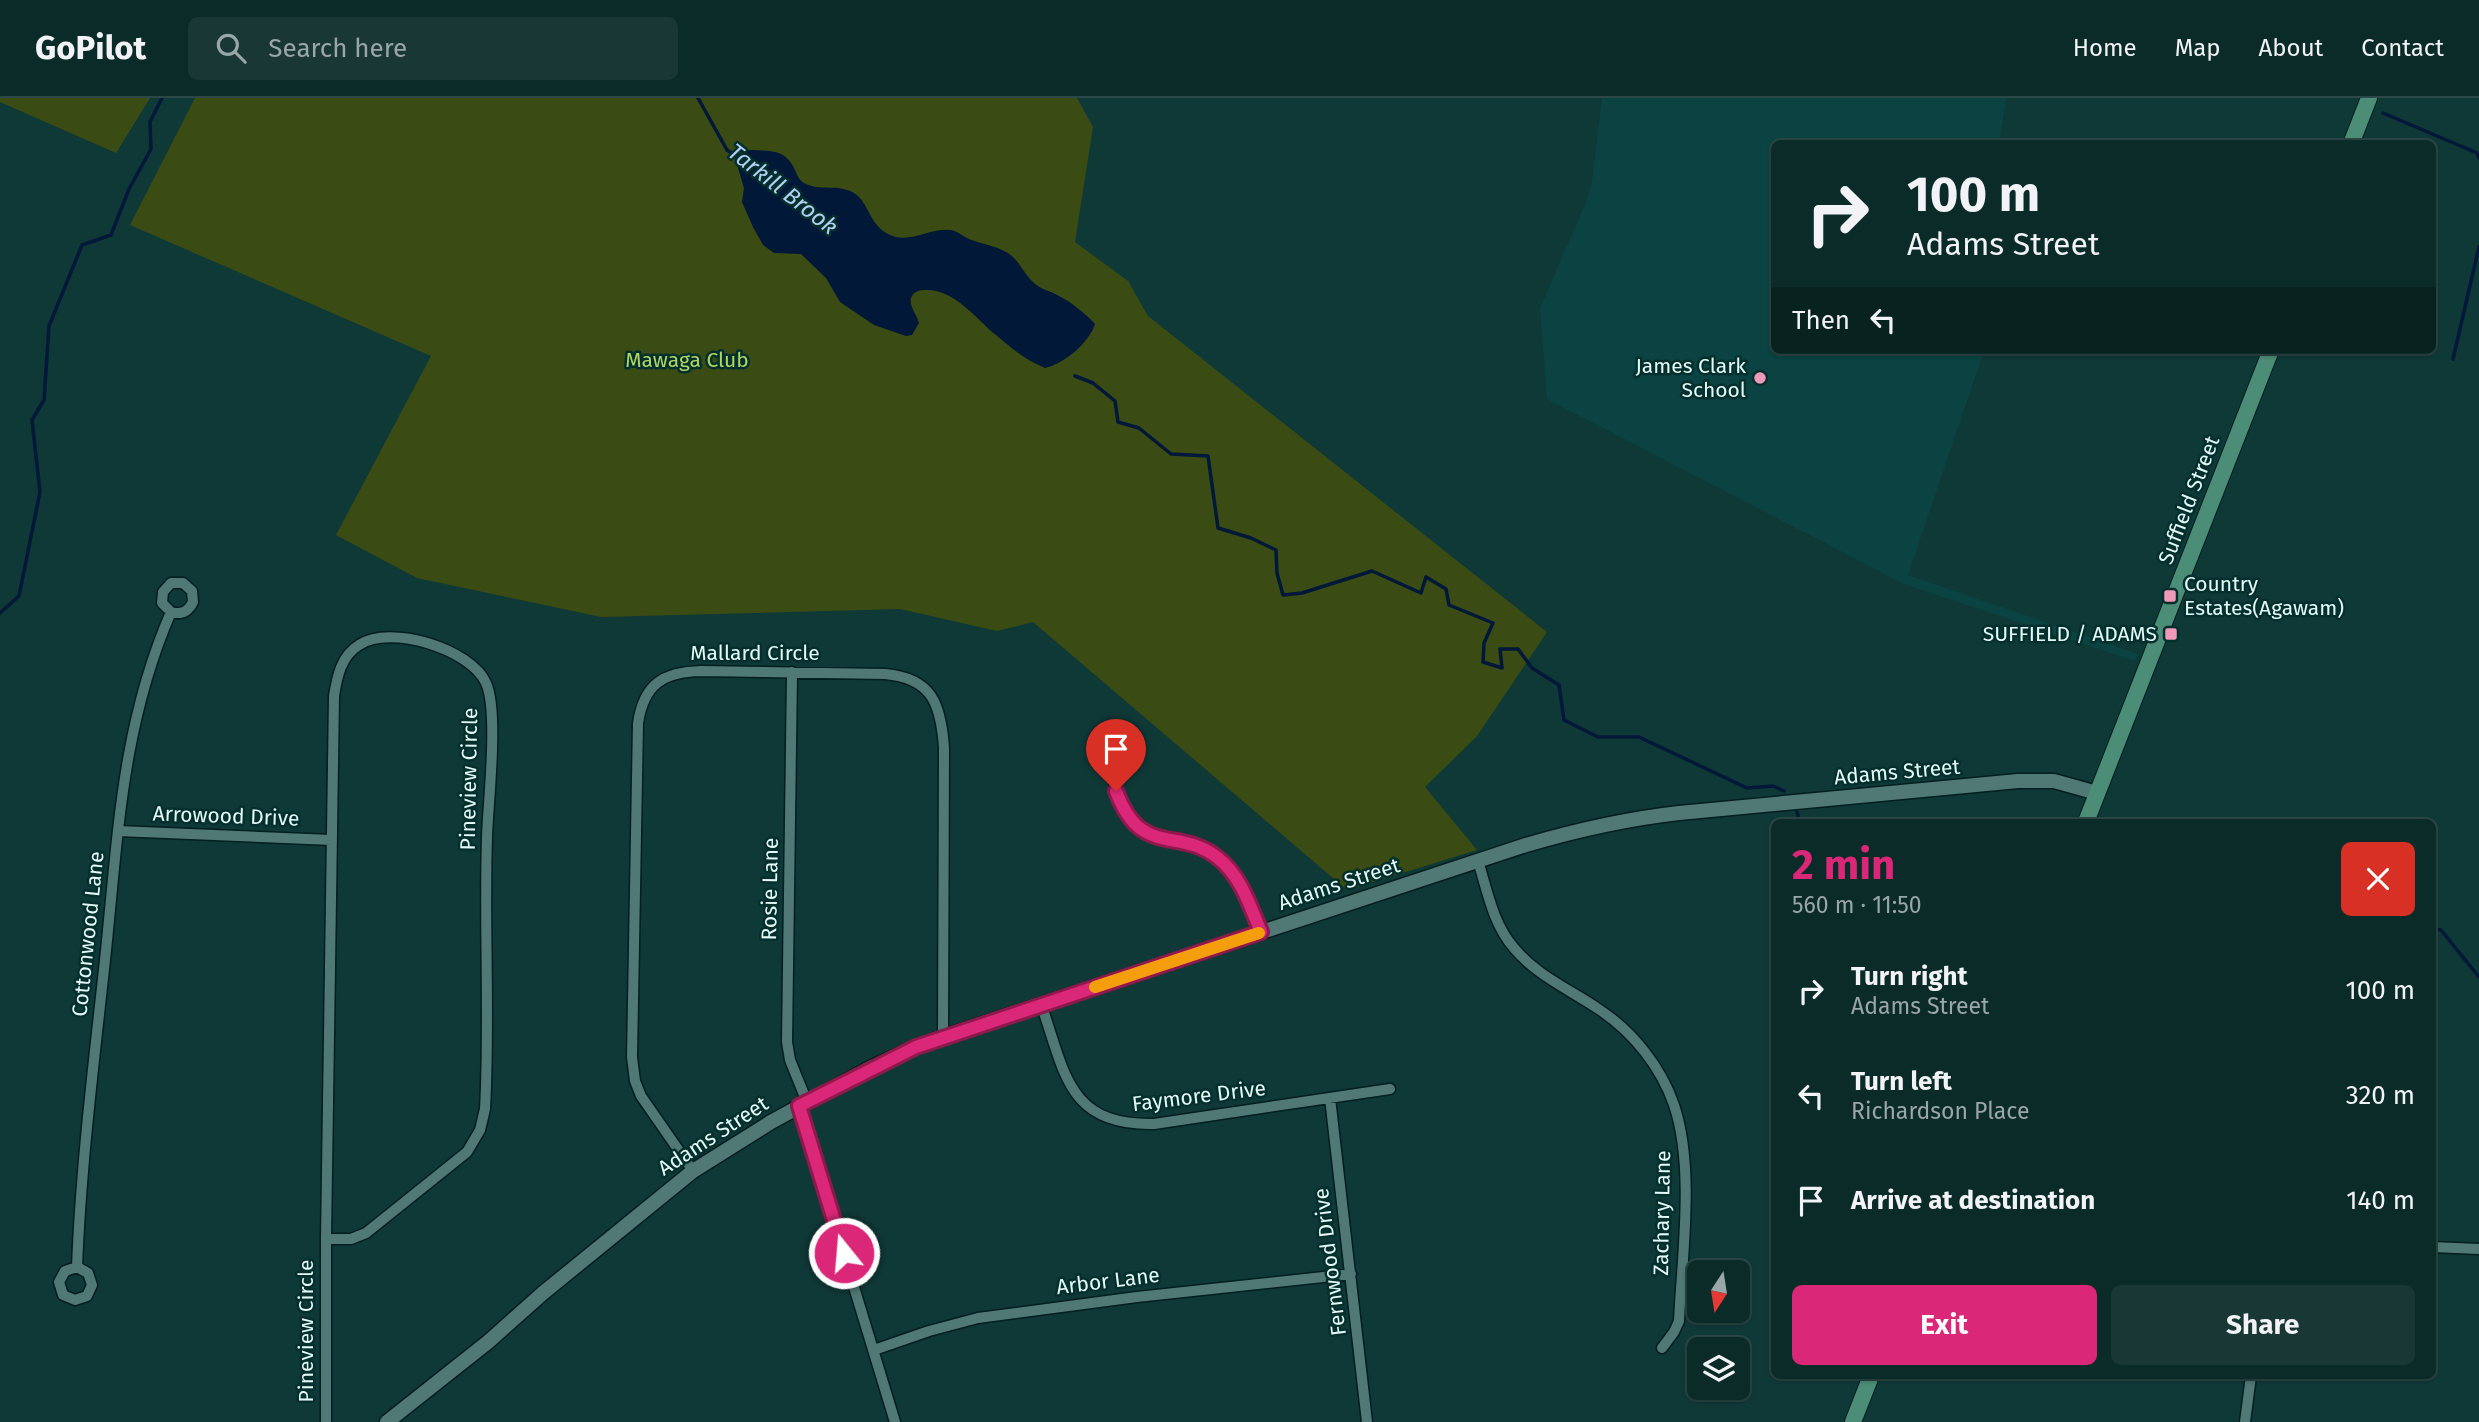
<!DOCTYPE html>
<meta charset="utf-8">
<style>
body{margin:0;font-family:"Fira Sans",sans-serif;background:#193735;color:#f1f3f6;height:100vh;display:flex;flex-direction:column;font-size:26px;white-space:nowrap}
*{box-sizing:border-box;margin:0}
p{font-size:23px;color:#9aa7a8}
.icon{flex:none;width:38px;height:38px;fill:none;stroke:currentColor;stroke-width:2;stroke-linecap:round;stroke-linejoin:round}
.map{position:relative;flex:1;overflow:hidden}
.panel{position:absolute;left:1771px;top:721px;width:665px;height:560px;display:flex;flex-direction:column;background:#0b2b29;border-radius:10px;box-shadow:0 2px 5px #0004,0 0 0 2px #2b4746}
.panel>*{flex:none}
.hud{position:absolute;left:1771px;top:42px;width:665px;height:214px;border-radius:10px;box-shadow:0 2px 5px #0004,0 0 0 2px #2b4746;background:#0b2b29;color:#f1f3f6;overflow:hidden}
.needle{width:46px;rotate:192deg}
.controls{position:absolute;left:1687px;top:1162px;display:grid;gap:14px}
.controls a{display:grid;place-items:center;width:63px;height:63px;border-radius:10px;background:#0b2b29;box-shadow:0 2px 5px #0004,0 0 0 2px #2b4746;font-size:35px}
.pin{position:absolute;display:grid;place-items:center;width:60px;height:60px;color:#fff;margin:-72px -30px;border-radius:50% 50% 50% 0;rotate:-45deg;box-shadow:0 0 7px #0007}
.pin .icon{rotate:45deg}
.me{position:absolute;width:77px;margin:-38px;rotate:343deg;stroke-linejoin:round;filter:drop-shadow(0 0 5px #0008)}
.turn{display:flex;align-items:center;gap:24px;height:147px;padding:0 21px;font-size:32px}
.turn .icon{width:91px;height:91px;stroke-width:2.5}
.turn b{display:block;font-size:49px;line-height:60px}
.then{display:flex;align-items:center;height:66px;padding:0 21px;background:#0003;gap:14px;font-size:26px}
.round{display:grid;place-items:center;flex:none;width:74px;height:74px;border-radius:10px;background:#193735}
.head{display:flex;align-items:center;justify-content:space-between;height:119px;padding:0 21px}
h1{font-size:42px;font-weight:700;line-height:52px;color:#db2777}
.primary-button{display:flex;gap:14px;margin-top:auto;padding:14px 21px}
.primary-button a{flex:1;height:80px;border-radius:10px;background:#db2777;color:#fff;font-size:28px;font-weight:700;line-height:80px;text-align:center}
.primary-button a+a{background:#193735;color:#f1f3f6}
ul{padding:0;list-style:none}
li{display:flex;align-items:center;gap:21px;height:105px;padding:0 21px}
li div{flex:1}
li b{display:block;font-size:26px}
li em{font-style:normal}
header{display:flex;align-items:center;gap:42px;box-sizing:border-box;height:98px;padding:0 35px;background:#0b2b29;border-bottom:2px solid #2b4746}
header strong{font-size:33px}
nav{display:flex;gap:38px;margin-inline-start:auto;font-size:24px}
.search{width:490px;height:63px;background:#193735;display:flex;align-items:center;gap:18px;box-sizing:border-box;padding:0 24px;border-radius:10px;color:#9aa7a8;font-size:26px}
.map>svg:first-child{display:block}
.built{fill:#0a4341}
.green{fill:#3b4b14}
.water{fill:#011839}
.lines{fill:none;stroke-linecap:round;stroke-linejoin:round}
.stream{stroke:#011839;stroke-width:3.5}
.minor-casing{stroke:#011f1e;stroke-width:13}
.tertiary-casing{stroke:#011f1e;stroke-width:17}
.secondary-casing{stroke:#011f1e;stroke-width:18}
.minor{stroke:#507875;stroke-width:10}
.tertiary{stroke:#507875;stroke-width:14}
.secondary{stroke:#4c8d78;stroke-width:16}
.route-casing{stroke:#8e194d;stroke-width:18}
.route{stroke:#db2777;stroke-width:12}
.slow{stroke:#f59e0b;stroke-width:12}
.poi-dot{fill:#ef9ab9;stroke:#032f2d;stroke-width:2.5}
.labels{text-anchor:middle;stroke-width:5;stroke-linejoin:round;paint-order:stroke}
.park-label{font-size:21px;fill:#b1d560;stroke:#032f2d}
.poi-label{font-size:21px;fill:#e4faf8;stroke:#032f2d;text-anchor:end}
.street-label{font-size:21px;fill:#e4faf8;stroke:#032f2d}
.water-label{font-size:23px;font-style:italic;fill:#b5cff5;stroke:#032f2d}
</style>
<header>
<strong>GoPilot</strong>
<div class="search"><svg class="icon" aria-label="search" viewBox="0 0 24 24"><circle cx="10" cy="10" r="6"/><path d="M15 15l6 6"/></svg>Search here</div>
<nav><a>Home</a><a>Map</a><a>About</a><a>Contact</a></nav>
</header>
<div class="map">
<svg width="2479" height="1324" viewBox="0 0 2479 1324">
<rect width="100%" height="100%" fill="#0f3937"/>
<path class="built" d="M1602,0H2006L1999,45L1774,46V252H1969L1982,259L1908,477L2138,556L2135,563L1904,486L1547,301L1540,210L1587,102L1592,83Z"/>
<path class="green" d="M0,0H150L116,55L0,4Z
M195,0H1077L1093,29L1075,144L1128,183L1148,218L1547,534L1477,638L1425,689L1477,752L1347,792L1033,524L997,533L900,511L601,519L417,480L336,437L431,258L130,127Z"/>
<path class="water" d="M751,52C771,53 786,51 795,72C797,77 799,82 804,85C820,94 837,85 854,95C868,103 869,126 888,136C909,147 928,130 950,132C958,133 962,138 969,141C984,147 1001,148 1013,159C1022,168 1027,181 1038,188C1043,192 1051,193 1057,197C1071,204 1084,214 1095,226C1089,245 1064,266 1045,270C1027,263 1011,250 996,237C975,220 954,190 924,192C919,192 913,194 911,200C909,208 917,217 919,225L912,237L906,238L874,227L840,204L826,180L801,156L774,155L763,147L753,129L742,104L744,90L736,63L738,57L744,53Z"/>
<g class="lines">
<path class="stream" d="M698,0L727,52L741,62
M2383,15L2477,55L2479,60
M2453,261L2479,149
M1075,278L1093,285L1115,303L1118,324L1139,330L1171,356L1208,358L1218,430L1251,440L1276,452L1277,475L1283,497L1302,495L1372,473L1421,495L1426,479L1446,491L1449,507L1493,525L1484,545L1483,564L1502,570L1500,551H1518L1532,570L1559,587L1564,622L1598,639H1639L1747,690L1773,688L1784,693
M0,515L19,498L40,394L32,322L44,302L49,228L82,147L111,137L129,91L151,51L150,24L162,0
M1797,714L1800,724
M2432,831L2441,832L2479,879"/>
<defs>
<path id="minor" d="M792,574L787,944L790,962L807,1004
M1113,672L1125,666C1129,659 1132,652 1127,644C1108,614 1071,667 1113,672C1115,706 1133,735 1168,742C1185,746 1204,748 1218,760C1241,778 1250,808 1261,834
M118,733L332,742
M1478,763C1487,792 1493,826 1514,850C1537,878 1571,892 1600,912C1633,934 1661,969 1674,1007C1695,1069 1682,1158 1679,1223L1674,1234L1662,1250
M1041,906C1065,974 1067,1028 1154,1026L1390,991
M1330,1000L1367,1324
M799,1008L895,1324
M693,1073L641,998L635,983L632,959L638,625C644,586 663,574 701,573L885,576C932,580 941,606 944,650L943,939
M326,1141H351L366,1135L467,1054L480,1032L485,1011C490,921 484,830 487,739C488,704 499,614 486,585C471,551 390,526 359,547C341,558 337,579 334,598L326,1141V1324
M2432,1149L2479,1151
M77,1169L65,1173L59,1184L63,1197L75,1202L87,1198L92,1187L88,1175L77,1169C81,1066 94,964 105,862C118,740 121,629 171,514C181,517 188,514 193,504L192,493L183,485H171L163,494L162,505L171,514
M874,1252L929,1233L978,1220L1137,1199L1351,1176
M2245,1324L2251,1278"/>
<path id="tertiary" d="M387,1324L488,1244L543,1195L693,1073L771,1024L872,969L916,949L943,939L1526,747C1577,732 1626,721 1679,715L2018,683H2054L2097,695"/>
<path id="secondary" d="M2351,46L2369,0
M2086,724L2271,252
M1853,1324L1871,1278"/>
</defs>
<use href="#minor" class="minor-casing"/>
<use href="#tertiary" class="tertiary-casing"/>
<use href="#secondary" class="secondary-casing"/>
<use href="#minor" class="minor"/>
<use href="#tertiary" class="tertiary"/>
<use href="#secondary" class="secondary"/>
</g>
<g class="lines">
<defs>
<path id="route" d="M844,1155L799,1008L916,949L1261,834C1250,808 1241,778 1218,760C1178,728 1141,761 1116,693"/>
</defs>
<use href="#route" class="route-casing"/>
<use href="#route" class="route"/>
<path class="slow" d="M1095,889L1259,835"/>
</g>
<g class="poi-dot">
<circle cx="1760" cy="280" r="7"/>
<rect x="2163" y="491" width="14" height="14" rx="3.5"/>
<rect x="2164" y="529" width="14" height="14" rx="3.5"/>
</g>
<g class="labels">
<g class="park-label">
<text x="687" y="269">Mawaga Club</text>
</g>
<g class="poi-label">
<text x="1746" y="275">James Clark<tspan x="1746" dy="24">School</tspan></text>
<text x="2184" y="493" text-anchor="start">Country<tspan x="2184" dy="24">Estates(Agawam)</tspan></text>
<text x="2157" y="543">SUFFIELD / ADAMS</text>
</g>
<g class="street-label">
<text transform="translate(2189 402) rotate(-69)" y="7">Suffield Street</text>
<text x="755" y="562">Mallard Circle</text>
<text transform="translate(1897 674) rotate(-5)" y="7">Adams Street</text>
<text transform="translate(469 681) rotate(-89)" y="7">Pineview Circle</text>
<text transform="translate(226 718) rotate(2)" y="7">Arrowood Drive</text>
<text transform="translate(1339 786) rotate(-18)" y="7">Adams Street</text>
<text transform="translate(770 791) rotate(-89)" y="7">Rosie Lane</text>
<text transform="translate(88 836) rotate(-84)" y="7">Cottonwood Lane</text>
<text transform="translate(1199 998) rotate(-7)" y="7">Faymore Drive</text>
<text transform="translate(713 1038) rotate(-33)" y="7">Adams Street</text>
<text transform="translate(1662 1115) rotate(-89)" y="7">Zachary Lane</text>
<text transform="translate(1330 1164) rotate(-97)" y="7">Fernwood Drive</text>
<text transform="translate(1108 1183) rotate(-7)" y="7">Arbor Lane</text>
<text transform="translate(306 1233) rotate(-90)" y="7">Pineview Circle</text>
</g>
<g class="water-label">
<text transform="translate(783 91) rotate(38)" y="8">Tarkill Brook</text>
</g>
</g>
</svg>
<div class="controls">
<a><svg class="needle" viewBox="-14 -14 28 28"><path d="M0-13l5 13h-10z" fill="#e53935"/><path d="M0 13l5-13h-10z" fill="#9aa7a8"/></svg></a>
<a><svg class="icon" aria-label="layers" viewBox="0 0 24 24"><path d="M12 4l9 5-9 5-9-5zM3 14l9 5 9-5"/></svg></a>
</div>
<div class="pin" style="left:1116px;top:693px;background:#d93025"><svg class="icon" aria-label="arrive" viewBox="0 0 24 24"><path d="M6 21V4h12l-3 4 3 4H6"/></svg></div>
<svg class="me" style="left:844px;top:1155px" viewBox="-20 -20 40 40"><circle r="17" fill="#db2777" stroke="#fff" stroke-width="3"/><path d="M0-11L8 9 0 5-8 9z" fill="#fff"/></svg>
<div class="hud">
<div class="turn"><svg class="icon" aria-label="right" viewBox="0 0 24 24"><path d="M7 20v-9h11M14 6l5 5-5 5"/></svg><div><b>100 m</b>Adams Street</div></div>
<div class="then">Then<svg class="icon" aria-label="left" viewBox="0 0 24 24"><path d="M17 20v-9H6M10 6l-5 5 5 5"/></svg></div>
</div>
<section class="panel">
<div class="head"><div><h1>2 min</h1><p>560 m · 11:50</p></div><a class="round" style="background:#d93025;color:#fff"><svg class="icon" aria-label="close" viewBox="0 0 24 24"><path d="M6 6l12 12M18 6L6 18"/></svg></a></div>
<ul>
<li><svg class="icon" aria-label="right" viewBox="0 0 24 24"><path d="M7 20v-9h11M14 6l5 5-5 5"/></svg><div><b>Turn right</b><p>Adams Street</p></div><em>100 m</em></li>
<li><svg class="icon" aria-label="left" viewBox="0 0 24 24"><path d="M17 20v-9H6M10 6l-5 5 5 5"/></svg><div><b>Turn left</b><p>Richardson Place</p></div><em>320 m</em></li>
<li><svg class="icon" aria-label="arrive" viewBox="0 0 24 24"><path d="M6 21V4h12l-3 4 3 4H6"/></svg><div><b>Arrive at destination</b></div><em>140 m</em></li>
</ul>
<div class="primary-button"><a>Exit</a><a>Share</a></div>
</section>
</div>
